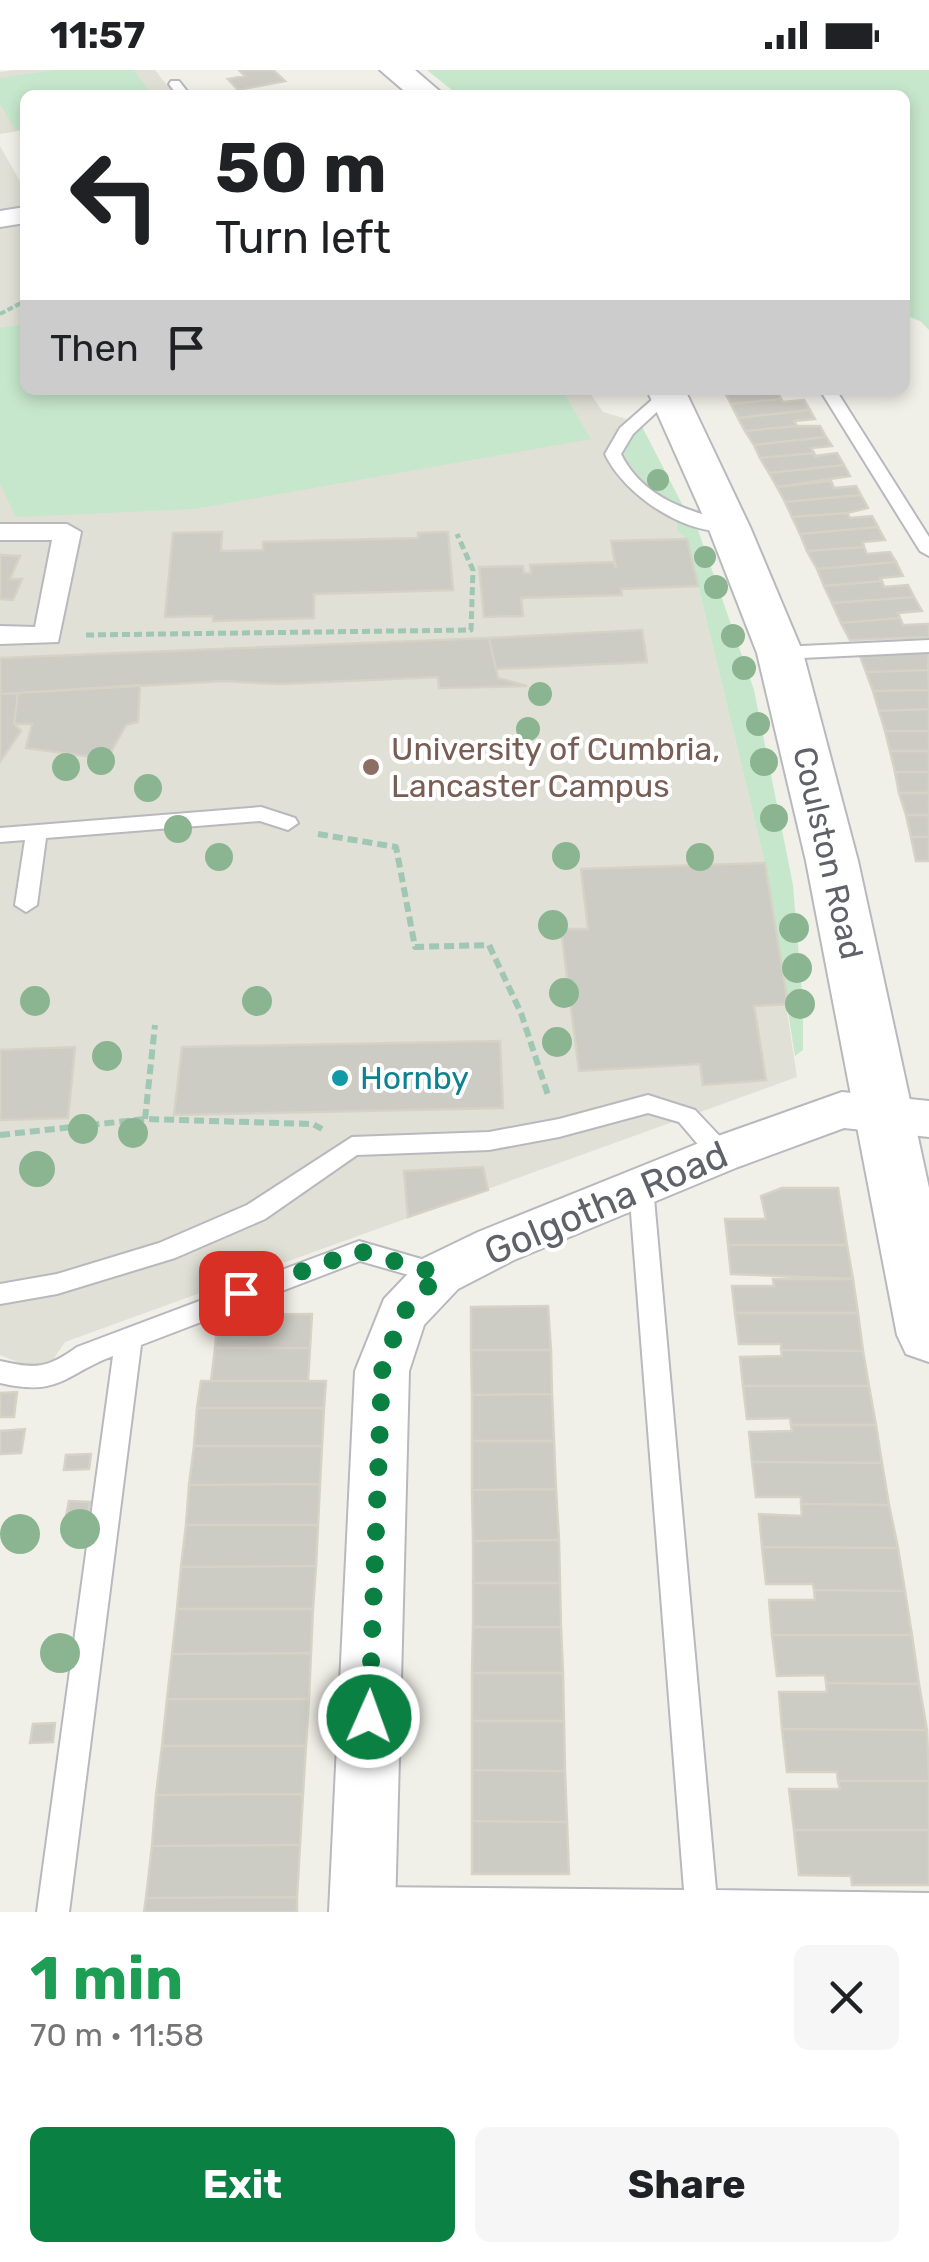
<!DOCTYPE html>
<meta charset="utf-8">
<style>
body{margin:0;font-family:Rubik,sans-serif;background:#f6f6f6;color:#202124;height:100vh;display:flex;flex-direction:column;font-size:38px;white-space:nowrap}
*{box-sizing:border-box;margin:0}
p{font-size:32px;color:#757577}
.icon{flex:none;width:55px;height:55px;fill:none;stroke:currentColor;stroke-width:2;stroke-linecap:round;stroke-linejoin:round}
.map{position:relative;height:1842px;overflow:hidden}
.drawer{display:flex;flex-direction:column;background:#fff;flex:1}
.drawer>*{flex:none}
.hud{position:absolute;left:20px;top:20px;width:890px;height:305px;border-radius:15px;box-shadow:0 5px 15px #0003;background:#fff;color:#202124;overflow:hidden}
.pin{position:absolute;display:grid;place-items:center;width:85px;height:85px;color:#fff;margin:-42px;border-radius:20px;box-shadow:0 5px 15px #0006}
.me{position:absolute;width:110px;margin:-55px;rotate:2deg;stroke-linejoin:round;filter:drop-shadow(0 0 8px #0008)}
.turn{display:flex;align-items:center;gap:35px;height:210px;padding:0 30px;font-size:45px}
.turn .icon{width:130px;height:130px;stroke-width:2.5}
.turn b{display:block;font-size:70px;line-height:85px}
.then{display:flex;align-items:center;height:95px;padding:0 30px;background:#0003;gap:20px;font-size:38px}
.round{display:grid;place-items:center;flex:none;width:105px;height:105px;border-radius:15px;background:#f6f6f6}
.head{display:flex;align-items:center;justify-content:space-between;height:170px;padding:0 30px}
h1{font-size:60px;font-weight:700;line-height:75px;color:#1e9e55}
.action{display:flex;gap:20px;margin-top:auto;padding:20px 30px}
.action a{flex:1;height:115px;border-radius:15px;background:#0b8043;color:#fff;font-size:40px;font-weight:700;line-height:115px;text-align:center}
.action a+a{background:#f6f6f6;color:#202124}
.status{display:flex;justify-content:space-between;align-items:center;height:70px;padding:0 50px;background:#fff;direction:ltr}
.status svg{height:28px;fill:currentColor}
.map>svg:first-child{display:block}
.education{fill:#e1e0d6}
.green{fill:#c6e7cb}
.building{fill:#cccbc4;stroke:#d5d3c6;stroke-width:2.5}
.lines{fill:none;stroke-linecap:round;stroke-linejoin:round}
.service-casing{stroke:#b8b9be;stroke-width:4}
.pedestrian-casing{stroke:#b8b9be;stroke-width:4}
.minor-casing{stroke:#b8b9be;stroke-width:4}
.tertiary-casing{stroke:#b8b9be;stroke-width:4}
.path-far2{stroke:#9fc7b1;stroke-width:4;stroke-dasharray:6 2.5;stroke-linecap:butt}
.path-far1{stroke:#9fc7b1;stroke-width:5;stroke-dasharray:8 4;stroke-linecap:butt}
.path{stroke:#9fc7b1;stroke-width:6;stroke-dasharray:10 5;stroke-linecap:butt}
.service{fill:#fff;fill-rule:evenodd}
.pedestrian{fill:#fff;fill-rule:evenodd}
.minor{fill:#fff;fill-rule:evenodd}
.tertiary{fill:#fff;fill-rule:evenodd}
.tree{fill:#8bb590}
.route{stroke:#0b8043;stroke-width:18;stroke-dasharray:0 32.4}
.education-dot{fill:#8d6e63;stroke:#fff;stroke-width:4}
.culture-dot{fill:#0f9aa8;stroke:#fff;stroke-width:4}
.labels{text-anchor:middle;stroke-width:8;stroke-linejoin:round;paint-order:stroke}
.education-label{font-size:32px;fill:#785e54;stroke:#fff;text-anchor:start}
.street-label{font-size:32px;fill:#5f6268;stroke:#fff}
.culture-label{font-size:32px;fill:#0d838f;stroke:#fff;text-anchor:start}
.near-street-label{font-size:38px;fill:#5f6268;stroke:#fff}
</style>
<div class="status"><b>11:57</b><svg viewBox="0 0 49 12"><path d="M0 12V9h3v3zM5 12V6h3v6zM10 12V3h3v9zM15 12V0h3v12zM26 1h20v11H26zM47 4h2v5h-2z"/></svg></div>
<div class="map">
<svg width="929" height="1842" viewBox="0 0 929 1842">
<rect width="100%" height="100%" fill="#f1f0e8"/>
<path class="education" d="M14,0H155L175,25H25V60L0,64V2Z
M0,76L25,120V320H588L603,342L640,353L684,438L678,462L687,469L763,785L797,1007L65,1272L49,1296L38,1300L0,1285Z"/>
<path class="green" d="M55,0H134L152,25H25V59L15,60L0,34V8Z
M427,0H929V260L920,251L905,245V25H458Z
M25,254V320H562L591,369L194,439L16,447L0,414V258Z
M640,353L684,438C658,422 637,411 624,383Z
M677,452L698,460L754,620L793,815L803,935V980L795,986L763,785L687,469L678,462Z"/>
<path class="building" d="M239,0H273L285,11L238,20L228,9L245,6Z
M798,320L779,324L781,329L731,334L724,321Z
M781,329L783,332L804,330L810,340L738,348L731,334Z
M810,340L815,349L794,351L797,356L745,361L738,348Z
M797,356H820L826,367L754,375L745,361Z
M826,367L832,376L811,378L814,383L760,388L754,375Z
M814,383L815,386L837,383L844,395L769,403L760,388Z
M844,395L850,406L777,417L769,403Z
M831,411L834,418L856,416L861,425L785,432L777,417Z
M861,425L868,438L847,443L792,447L785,432Z
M847,443L850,448L872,446L878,457L800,464L792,447Z
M878,457L885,470L863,472L864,477L807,481L800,464Z
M222,462L221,481L263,480V472L418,468V463L448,462L453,520L314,524V548L213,551V546L165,547L173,463Z
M687,469L698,516L621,519L622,525L521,528L523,546L484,547L479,497L523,496L524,503H531L530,495L613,492L616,498L611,471Z
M864,477L867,484L890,482L896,492L817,499L807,481Z
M0,485L20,486L10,509H22L13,530L0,529Z
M896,492L903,506L880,508L882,511L824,516L817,499Z
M882,511L884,517L908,515L914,527L832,533L824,516Z
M914,527L922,541L898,543L900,548L841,553L832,533Z
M900,548L903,555L929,554V567L850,570L841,553Z
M642,560L647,592L496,599L489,568Z
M489,568L498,608L527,616L439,618L438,607L279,614L223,611L0,624V588Z
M929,581L928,600L866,602L859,583Z
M928,600L929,620L873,621L866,602Z
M140,615L138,652L126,655L107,689L26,678L32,654H14L18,623Z
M929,620V639L879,641L873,621Z
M18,623L14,654L21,661L0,692V624Z
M929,639V661H885L879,641Z
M885,661H929V681H890Z
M890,681H929V702H895Z
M895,702H929V723H899Z
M899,723H929V745H906Z
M906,745H929V767H911Z
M911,767H929V791H916Z
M765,793L788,934L754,936L766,1010L703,1015L700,994L579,1001L561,859H588L581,799Z
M500,971L503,1038L174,1045L182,977Z
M75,977L68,1048L0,1050V980Z
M483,1097L488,1120L408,1147L404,1101Z
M782,1118H838L847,1175H728L725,1149H766L761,1126Z
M728,1175H847L853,1209L731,1204Z
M773,1209H853L858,1243H735L732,1216H774Z
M548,1236L551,1280H471V1237Z
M735,1243H858L863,1281L781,1280V1274H739Z
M312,1244L310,1278H215L218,1245Z
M215,1278H310L308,1311H211Z
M471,1280H551L552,1324L472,1325Z
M781,1280L863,1281L869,1316H743L740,1287L782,1286Z
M201,1311H326L324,1338H197Z
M743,1316H869L876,1355H791L790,1348L747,1349Z
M17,1322L14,1347H0V1323Z
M552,1324L554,1371H472V1325Z
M197,1338H324L322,1376H194Z
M791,1355H876L882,1393L752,1392L749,1362L792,1361Z
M25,1359L21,1383L0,1384V1361Z
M472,1371H554L556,1419L472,1420Z
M194,1376H322L320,1414L189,1415Z
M91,1384L89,1399L64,1400L66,1385Z
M752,1392L882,1393L889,1435L801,1434V1427H756Z
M320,1414L318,1455H186L189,1415Z
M556,1419L559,1470L473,1471L472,1420Z
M69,1431L90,1432L88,1446H66Z
M801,1434L889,1435L898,1478L762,1477L759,1444L802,1446Z
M186,1455H318L316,1496L181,1497Z
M559,1470L560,1513H473V1471Z
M762,1477L898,1478L905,1521L814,1520L813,1514H766Z
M316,1496L313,1539H177L181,1497Z
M473,1513H560L561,1557H473Z
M814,1520L905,1521L912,1565H772L769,1530H815Z
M177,1539H313L311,1583L172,1584Z
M473,1557H561L563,1603H472Z
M772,1565H912L919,1614L826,1613L825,1605L777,1606Z
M311,1583L309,1629H167L172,1584Z
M472,1603H563L564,1651H472Z
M826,1613L919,1614L927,1660L782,1659L779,1622H827Z
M167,1629H309L306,1676H162Z
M472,1651H564L565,1701L472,1700Z
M55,1653L53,1672L30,1673L33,1654Z
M782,1659L927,1660L929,1711H838L837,1702H787Z
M162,1676H306L303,1724L156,1725Z
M472,1700L565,1701L567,1752L472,1751Z
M838,1711H929V1760H794L789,1719H840Z
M303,1724L300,1775L152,1776L156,1725Z
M472,1751L567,1752L569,1804H472Z
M794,1760H929V1815H852L851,1806L799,1805Z
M300,1775L297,1827L146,1828L152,1776Z
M297,1827V1842H144L146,1828Z"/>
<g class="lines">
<defs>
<path id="service" d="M171,11H179L190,25H177L169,14Z
M820,320H836L929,467V486L920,481Z
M662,321L676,324L633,364L621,384C643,429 690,442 735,453V461C688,468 624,425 605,384L620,358Z
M929,570V582L780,589L771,583L780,577Z
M261,737L295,748L298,753L288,760L260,751L46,768L37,835L26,842L15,835L25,770L0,772V758Z
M648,1025L695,1040L730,1077L733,1084L730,1091H712L679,1052L648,1043L559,1067L489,1080L357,1085L265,1149L175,1188L57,1224L0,1234V1214L57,1204L159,1173L247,1135L352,1067L489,1062L559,1049Z
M641,1107L650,1110L653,1117L716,1820L929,1823V1842H352L349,1833L353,1821L365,1817L684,1820L629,1117L632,1110Z
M359,1171L449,1197L453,1204L449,1211L440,1214L360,1191L141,1275L69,1842H37L113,1286C63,1305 60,1327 0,1313V1291C35,1299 47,1299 77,1277Z"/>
<path id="pedestrian" d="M0,454H67L81,462L58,572L0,574V556L35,557L52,470H0Z"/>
<path id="minor" d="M25,137V153L0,157V141Z
M842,1022L929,1031V1067L844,1058L738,1097L514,1190L458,1219L424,1255L409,1301L395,1842H329L355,1301L384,1229L422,1189L478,1162L704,1071Z"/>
<path id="tertiary" d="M380,0H415L444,25H409Z
M647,320H685L750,457L803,583L858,791L929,1118V1292L906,1284L897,1265L806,791L757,583L708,457Z"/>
</defs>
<use href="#service" class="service-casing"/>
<use href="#pedestrian" class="pedestrian-casing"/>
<use href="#minor" class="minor-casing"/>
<use href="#tertiary" class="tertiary-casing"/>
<path class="path-far2" d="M0,244L23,232"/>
<path class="path-far1" d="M86,565L471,560L473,500L457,464"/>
<path class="path" d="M318,764L396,777L415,877L489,875L521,943L548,1025
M145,1049L155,955
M0,1065L145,1049L313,1054L322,1059"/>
<use href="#service" class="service"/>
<use href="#pedestrian" class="pedestrian"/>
<use href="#minor" class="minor"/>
<use href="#tertiary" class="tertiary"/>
</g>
<g class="tree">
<circle cx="658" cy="410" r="11"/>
<circle cx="705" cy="487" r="11"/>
<circle cx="716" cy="517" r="12"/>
<circle cx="733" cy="566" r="12"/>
<circle cx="744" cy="598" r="12"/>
<circle cx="540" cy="624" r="12"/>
<circle cx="758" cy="654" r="12"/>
<circle cx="528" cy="659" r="12"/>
<circle cx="101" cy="691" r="14"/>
<circle cx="764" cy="692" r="14"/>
<circle cx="66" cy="697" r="14"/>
<circle cx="148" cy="718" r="14"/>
<circle cx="774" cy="748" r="14"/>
<circle cx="178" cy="759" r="14"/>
<circle cx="566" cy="786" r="14"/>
<circle cx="219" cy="787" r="14"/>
<circle cx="700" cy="787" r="14"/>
<circle cx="553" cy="855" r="15"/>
<circle cx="794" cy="858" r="15"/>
<circle cx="797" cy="898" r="15"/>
<circle cx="564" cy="923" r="15"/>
<circle cx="35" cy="931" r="15"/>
<circle cx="257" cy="931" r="15"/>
<circle cx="800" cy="934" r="15"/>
<circle cx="557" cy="972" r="15"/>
<circle cx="107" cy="986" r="15"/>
<circle cx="83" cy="1059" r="15"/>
<circle cx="133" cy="1063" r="15"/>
<circle cx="37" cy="1099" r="18"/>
<circle cx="80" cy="1459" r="20"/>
<circle cx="20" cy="1464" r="20"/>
<circle cx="60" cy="1583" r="20"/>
</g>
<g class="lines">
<path class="route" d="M241,1223L359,1181L440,1204L402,1244L382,1301L369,1647"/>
</g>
<circle class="education-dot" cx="371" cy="697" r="10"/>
<circle class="culture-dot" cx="340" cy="1008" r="10"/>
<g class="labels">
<g class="education-label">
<text x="391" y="690">University of Cumbria,<tspan x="391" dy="37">Lancaster Campus</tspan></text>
</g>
<g class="street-label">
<text transform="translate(828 783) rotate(77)" y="11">Coulston Road</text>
</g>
<g class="culture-label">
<text x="360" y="1019">Hornby</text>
</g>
<g class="near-street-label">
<text transform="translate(606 1133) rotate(-23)" y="13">Golgotha Road</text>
</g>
</g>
</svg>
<div class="pin" style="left:241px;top:1223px;background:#d93025"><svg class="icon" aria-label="arrive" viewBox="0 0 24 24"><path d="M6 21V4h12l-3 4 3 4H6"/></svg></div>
<svg class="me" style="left:369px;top:1647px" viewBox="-20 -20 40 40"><circle r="17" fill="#0b8043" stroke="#fff" stroke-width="3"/><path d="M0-11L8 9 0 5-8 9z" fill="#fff"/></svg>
<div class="hud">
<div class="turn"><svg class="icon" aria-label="left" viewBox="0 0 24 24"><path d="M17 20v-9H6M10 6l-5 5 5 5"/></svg><div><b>50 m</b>Turn left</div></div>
<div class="then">Then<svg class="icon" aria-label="arrive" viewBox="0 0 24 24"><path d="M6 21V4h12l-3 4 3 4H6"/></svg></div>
</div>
</div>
<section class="drawer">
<div class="head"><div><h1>1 min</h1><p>70 m · 11:58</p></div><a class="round"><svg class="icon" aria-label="close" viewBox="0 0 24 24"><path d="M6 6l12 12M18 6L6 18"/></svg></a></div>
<div class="action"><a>Exit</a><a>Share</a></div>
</section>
